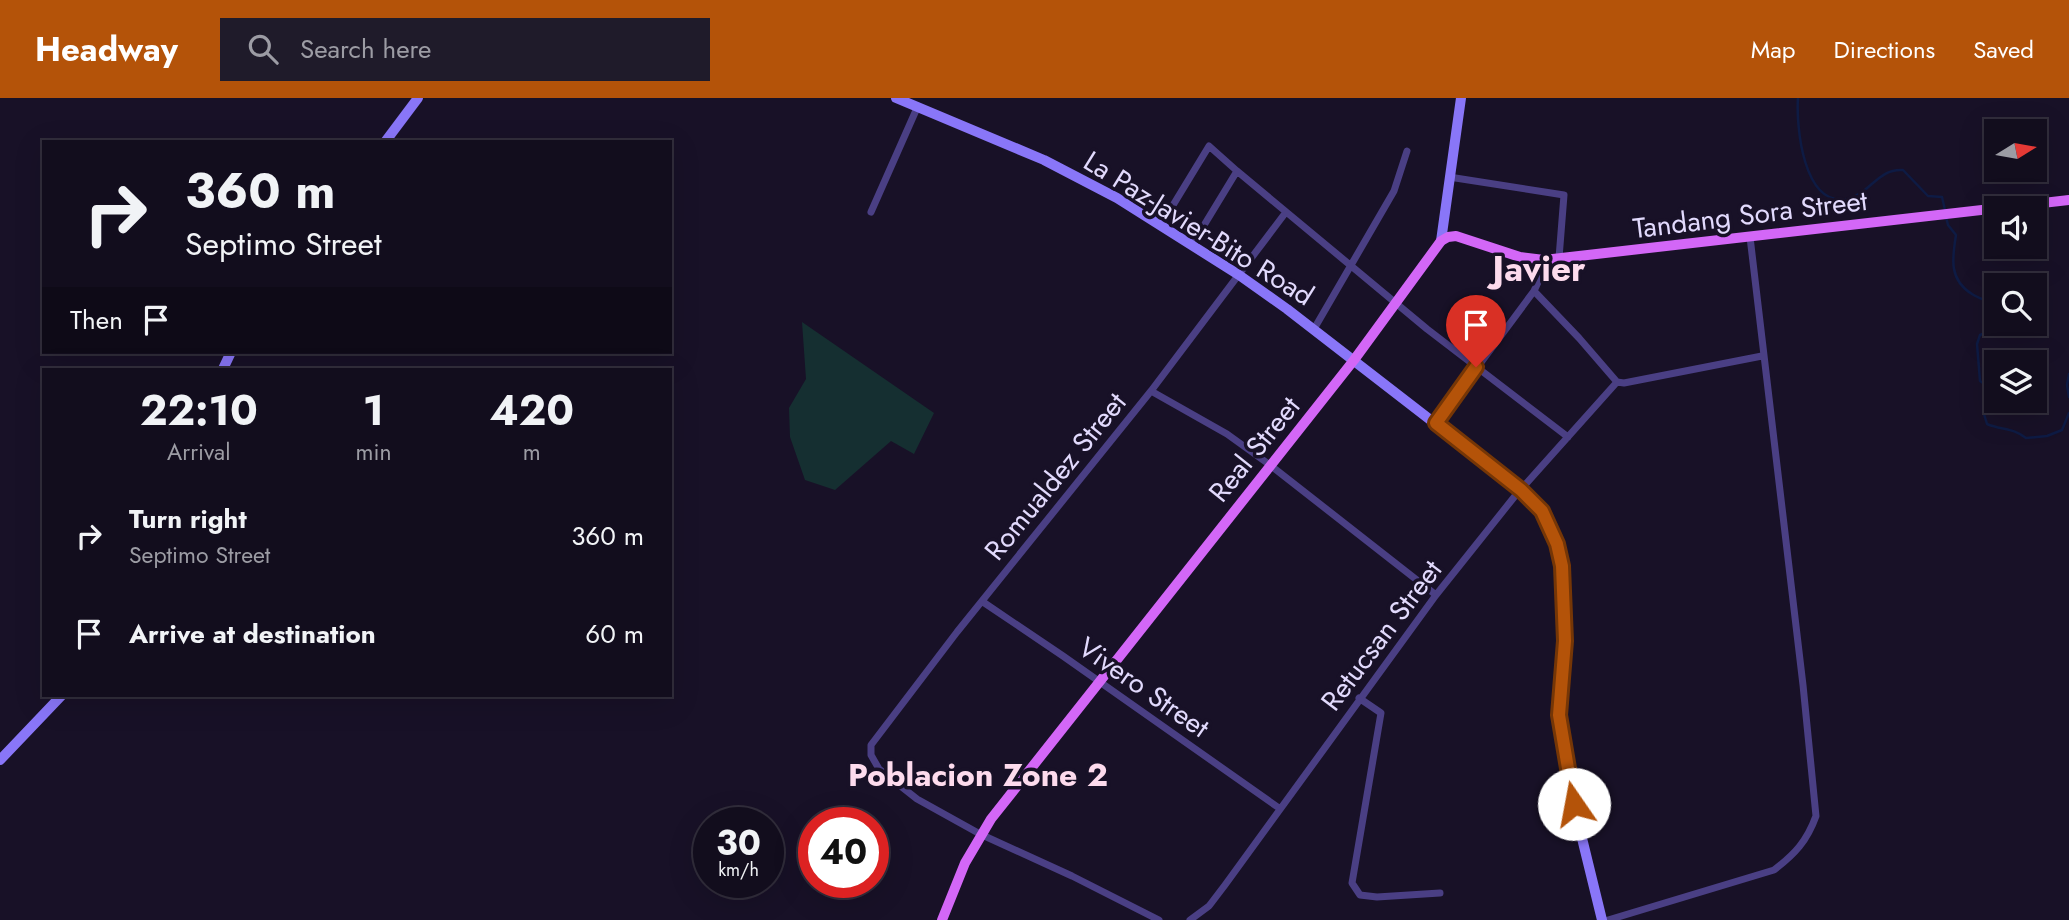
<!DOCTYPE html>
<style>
body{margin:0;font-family:Jost,sans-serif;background:#1f1b2a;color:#f1f3f6;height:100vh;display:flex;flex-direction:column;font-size:26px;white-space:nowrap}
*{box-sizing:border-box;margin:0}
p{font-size:23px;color:#9c9ca4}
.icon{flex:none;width:38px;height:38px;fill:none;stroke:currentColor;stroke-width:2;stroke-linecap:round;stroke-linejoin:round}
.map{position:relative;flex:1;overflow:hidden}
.details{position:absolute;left:42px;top:270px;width:630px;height:329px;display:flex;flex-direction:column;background:#120d1d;border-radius:0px;box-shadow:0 7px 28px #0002,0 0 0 2px #312d3b}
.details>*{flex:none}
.hud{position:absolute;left:42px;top:42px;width:630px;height:214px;border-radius:0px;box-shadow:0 7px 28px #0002,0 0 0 2px #312d3b;background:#120d1d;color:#f1f3f6;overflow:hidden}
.needle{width:46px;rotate:79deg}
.controls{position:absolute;left:1984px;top:21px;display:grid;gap:14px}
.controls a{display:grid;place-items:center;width:63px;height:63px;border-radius:0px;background:#120d1d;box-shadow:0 7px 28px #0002,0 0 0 2px #312d3b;font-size:35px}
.speed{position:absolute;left:693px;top:709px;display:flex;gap:14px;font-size:35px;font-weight:700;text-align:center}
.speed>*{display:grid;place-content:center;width:91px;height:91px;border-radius:50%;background:#120d1d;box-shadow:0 7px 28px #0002,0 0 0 2px #312d3b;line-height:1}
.speed small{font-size:18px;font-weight:400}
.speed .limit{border:10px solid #d22;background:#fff;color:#111}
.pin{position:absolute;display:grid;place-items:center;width:60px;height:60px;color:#fff;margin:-72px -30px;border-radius:50% 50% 50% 0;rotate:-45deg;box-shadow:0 0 7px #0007}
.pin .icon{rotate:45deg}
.me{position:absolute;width:77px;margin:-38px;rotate:348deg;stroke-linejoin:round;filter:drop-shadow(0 0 5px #0008)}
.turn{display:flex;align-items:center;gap:24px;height:147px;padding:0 28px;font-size:32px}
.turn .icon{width:91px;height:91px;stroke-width:2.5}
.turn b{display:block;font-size:49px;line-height:60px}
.then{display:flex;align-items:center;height:66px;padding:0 28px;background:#0003;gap:14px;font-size:26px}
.eta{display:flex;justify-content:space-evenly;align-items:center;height:119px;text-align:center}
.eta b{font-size:42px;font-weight:700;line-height:49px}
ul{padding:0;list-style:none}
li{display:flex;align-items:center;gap:21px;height:98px;padding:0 28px}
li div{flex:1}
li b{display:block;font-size:26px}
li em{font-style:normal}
header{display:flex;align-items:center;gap:42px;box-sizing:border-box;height:98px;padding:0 35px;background:#b45309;color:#fff}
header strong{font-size:33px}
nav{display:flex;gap:38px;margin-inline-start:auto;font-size:24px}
.search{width:490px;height:63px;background:#1f1b2a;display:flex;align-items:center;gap:18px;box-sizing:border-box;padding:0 24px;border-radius:0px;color:#9c9ca4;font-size:26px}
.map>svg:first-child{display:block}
.green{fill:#152f31}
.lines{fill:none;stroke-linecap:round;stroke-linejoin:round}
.stream{stroke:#0e1b44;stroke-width:2.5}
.street{stroke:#4a3f84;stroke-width:7}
.secondary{stroke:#8976f8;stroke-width:10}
.primary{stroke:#d367f7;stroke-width:10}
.route-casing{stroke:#753606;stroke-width:18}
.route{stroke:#b45309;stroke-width:12}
.labels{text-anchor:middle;stroke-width:7;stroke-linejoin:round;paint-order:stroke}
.street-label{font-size:28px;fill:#e2dafd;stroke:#181127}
.quarter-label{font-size:32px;font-weight:bold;fill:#fddbed;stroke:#181127}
.district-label{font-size:35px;font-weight:bold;fill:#fddbed;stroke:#181127}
</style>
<header>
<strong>Headway</strong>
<div class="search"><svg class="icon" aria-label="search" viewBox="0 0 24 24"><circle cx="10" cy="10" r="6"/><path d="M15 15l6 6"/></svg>Search here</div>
<nav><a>Map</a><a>Directions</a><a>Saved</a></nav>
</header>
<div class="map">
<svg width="2069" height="822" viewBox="0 0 2069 822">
<rect width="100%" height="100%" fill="#181127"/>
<path class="green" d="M802,224L934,315L914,356L891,343L835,392L805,382L790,339L789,310L806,281Z"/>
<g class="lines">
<path class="stream" d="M1798,0C1796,28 1803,109 1847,101C1870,96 1878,70 1903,72L1928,98L1942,99L1945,112
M1946,119L1948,127L1956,137C1952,161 1949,182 1972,196C1980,201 1989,203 1997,209
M2069,276L2067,287L2069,299
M1997,278L1983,285L1980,283L1977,246L1980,237L1999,229L2000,226
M2008,303L1995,308L1984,316L1987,326C2001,332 2014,330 2026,340L2047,338L2062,332L2069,315"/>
<path class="street" d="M1449,79L1564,97L1559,160
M871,114L917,10
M1161,127L1209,48L1237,73L1427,231L1568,339
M1192,147L1237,73
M1534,193L1579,240L1617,284L1624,285L1762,258
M1314,231L1394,93L1407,53
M1151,293L1227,336L1270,367L1436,497
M1436,325L1534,193L1544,171V162
M983,504L1063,558L1279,710
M1359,600L1381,615L1352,785L1360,797L1377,799L1440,795
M1159,822L1072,778L980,736L917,701L879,671L871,657V647L957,534L1151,293L1286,114
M1190,822L1209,808L1225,787L1436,497L1515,398L1617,284
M1608,822L1774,772C1795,756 1807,743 1816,718L1803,587L1750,139"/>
<path class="secondary" d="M896,0L1044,62L1117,100L1239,177L1287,211L1521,392L1542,413L1551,429L1561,468L1565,543L1559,617L1568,683L1602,822
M385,44L418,0
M1441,143L1461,0
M223,271L231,254
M0,662L62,597"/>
<path class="primary" d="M942,822L965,765L991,721L1354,262L1441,143L1448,139L1456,138L1520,159L1544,162L2069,102"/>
</g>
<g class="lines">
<defs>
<path id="route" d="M1476,269L1436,325L1521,392L1542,413L1557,446L1562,468L1565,543L1559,617L1574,706"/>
</defs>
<use href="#route" class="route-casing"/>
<use href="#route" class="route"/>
</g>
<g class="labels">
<g class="street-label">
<text transform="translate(1750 116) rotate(-7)" y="10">Tandang Sora Street</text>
<text transform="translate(1199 130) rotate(32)" y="10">La Paz-Javier-Bito Road</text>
<text transform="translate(1254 351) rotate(-51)" y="10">Real Street</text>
<text transform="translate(1055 378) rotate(-51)" y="10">Romualdez Street</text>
<text transform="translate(1381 537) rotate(-53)" y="10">Retucsan Street</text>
<text transform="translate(1144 589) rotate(35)" y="10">Vivero Street</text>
</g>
<g class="quarter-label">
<text x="978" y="688">Poblacion Zone 2</text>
</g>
<g class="district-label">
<text x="1539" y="183">Javier</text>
</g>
</g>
</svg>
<div class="controls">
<a><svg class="needle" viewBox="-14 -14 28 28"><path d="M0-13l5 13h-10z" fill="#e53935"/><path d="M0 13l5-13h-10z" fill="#9c9ca4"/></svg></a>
<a><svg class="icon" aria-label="sound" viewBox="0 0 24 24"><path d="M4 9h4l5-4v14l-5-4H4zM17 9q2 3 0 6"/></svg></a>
<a><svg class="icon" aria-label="search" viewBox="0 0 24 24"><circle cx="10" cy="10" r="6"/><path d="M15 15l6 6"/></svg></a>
<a><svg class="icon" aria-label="layers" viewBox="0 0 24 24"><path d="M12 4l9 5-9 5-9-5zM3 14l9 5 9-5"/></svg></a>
</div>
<div class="speed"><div>30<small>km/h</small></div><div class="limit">40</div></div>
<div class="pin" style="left:1476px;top:269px;background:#d93025"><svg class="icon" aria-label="arrive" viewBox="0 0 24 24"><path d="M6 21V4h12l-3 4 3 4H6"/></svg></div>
<svg class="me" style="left:1574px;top:706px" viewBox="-20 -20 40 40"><circle r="19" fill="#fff"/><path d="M0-13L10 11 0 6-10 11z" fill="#b45309"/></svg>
<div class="hud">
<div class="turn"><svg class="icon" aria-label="right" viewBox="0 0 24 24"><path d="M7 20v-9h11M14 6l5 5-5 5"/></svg><div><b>360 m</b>Septimo Street</div></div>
<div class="then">Then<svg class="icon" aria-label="arrive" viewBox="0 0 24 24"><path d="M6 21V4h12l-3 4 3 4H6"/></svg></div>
</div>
<section class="details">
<div class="eta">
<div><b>22:10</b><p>Arrival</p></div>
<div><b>1</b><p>min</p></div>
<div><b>420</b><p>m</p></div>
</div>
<ul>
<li><svg class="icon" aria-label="right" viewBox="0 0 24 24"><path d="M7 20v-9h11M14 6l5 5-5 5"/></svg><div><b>Turn right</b><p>Septimo Street</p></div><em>360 m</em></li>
<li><svg class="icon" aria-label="arrive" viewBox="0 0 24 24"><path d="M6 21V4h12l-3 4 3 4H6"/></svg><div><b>Arrive at destination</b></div><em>60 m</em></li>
</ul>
</section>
</div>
